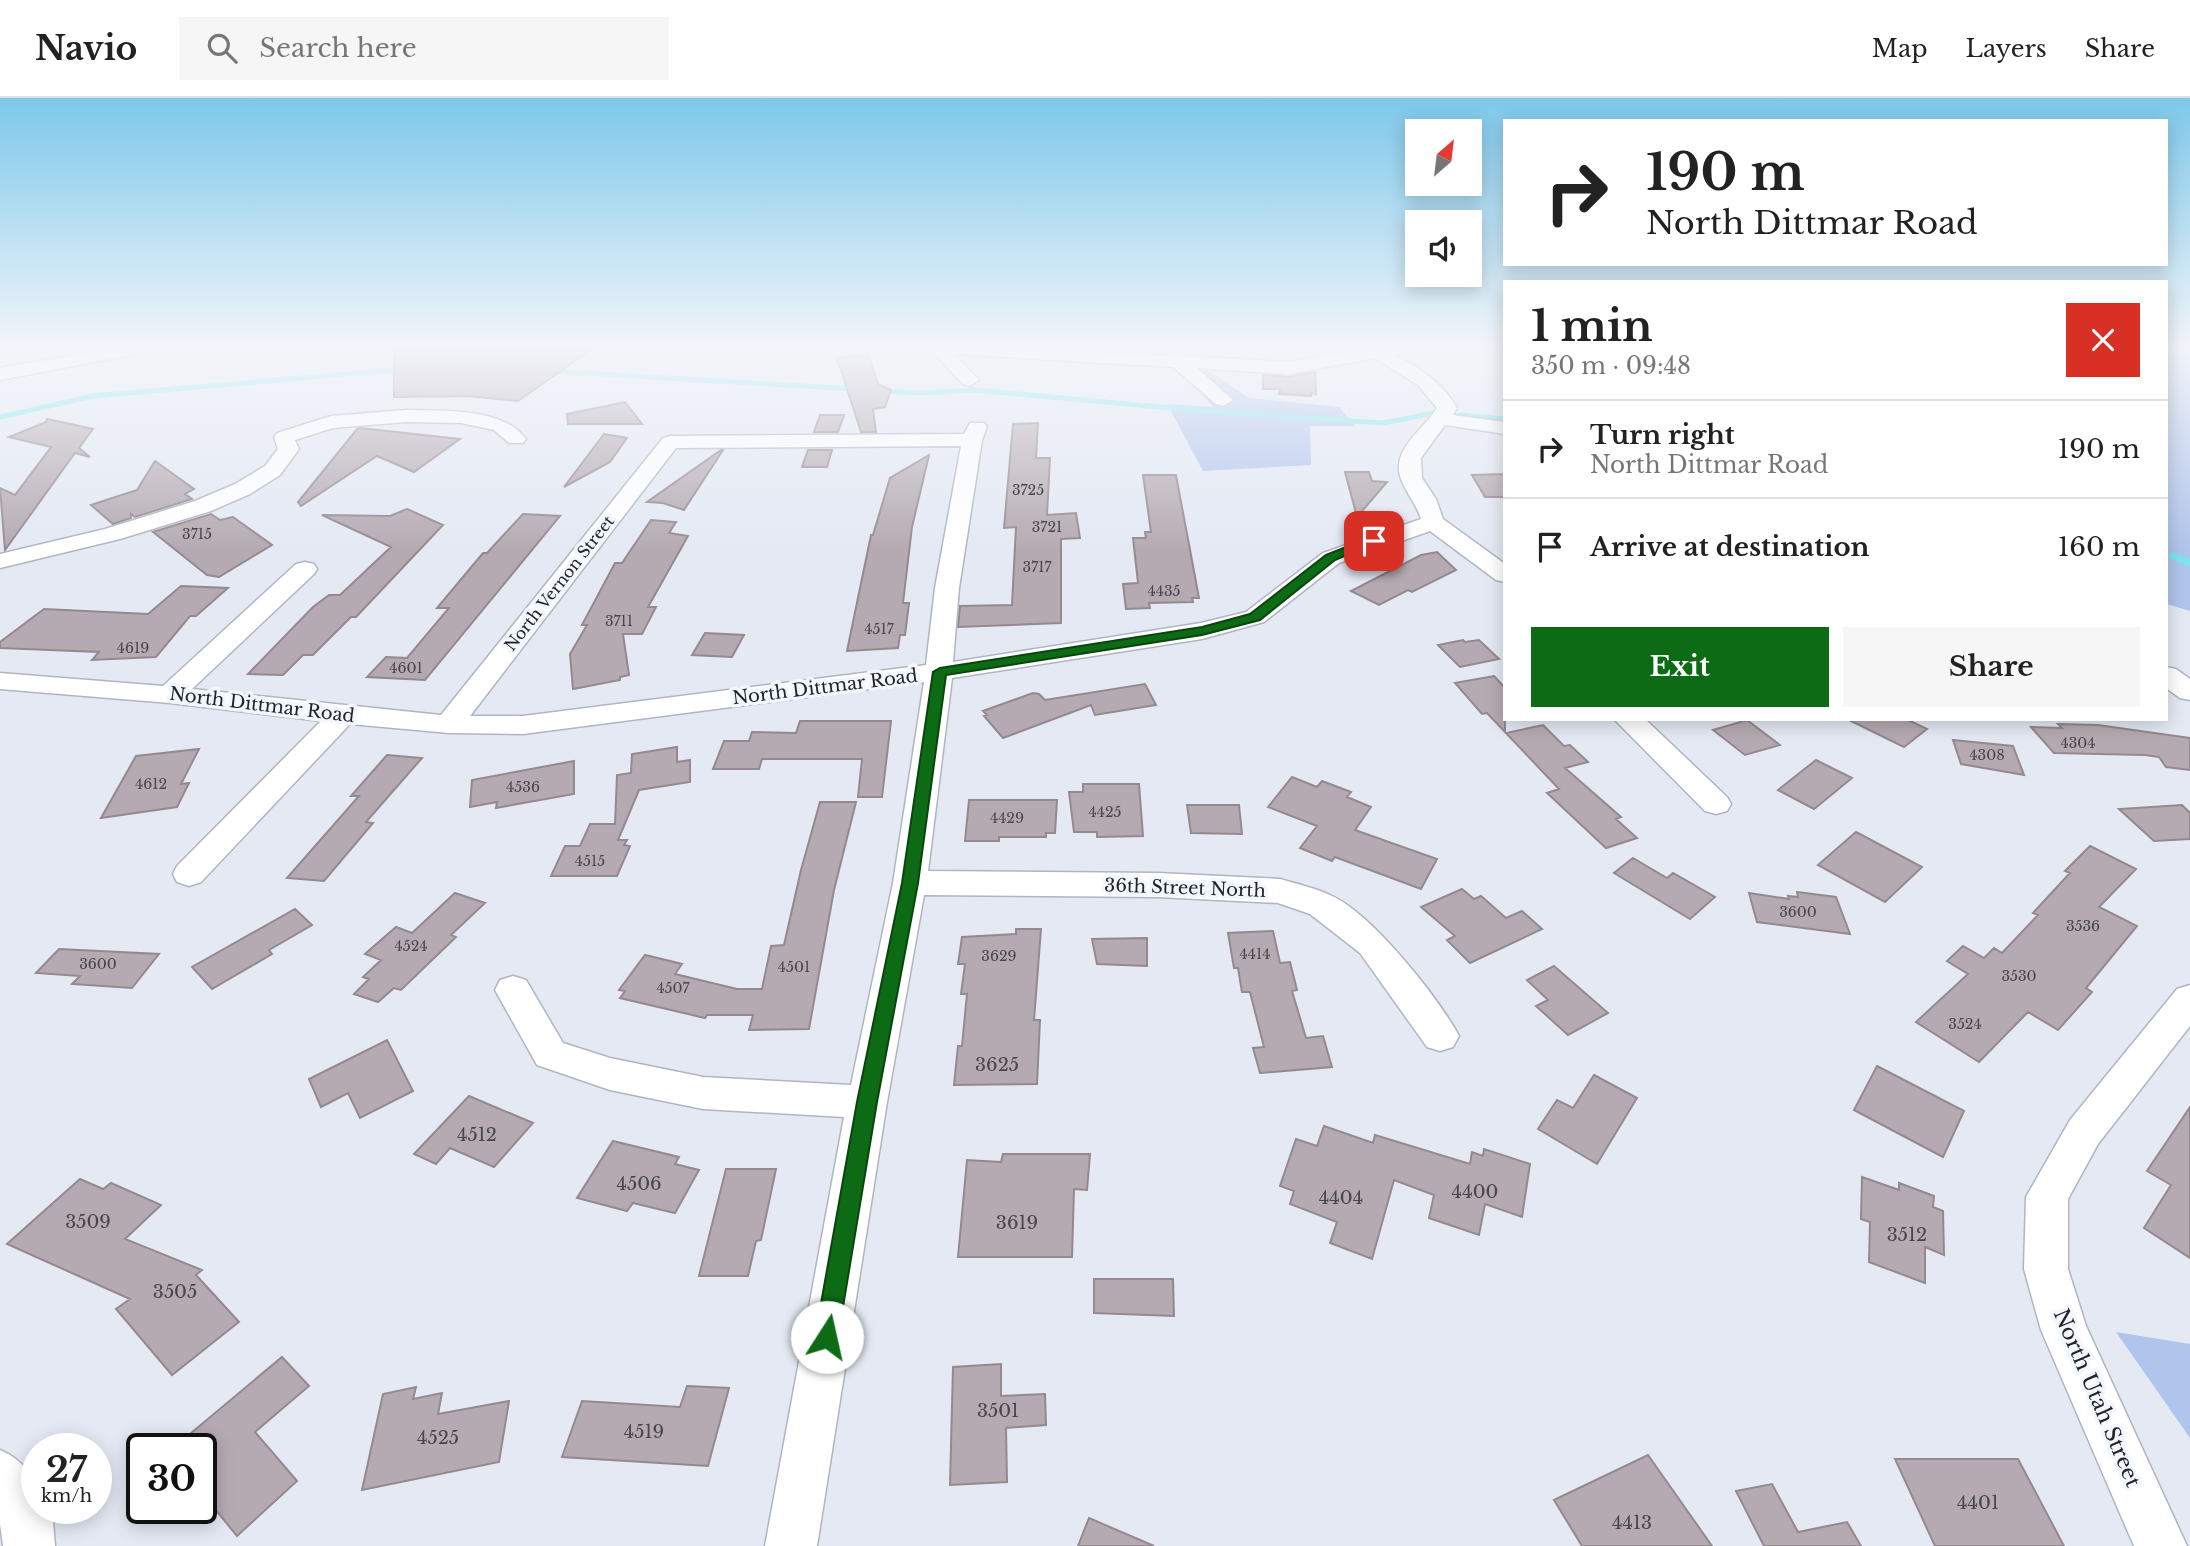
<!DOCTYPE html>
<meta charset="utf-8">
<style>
body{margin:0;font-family:"Libre Baskerville",serif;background:#f6f6f6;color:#222;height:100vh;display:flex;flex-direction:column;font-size:26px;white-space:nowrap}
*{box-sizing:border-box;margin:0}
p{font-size:23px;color:#767676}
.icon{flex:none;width:38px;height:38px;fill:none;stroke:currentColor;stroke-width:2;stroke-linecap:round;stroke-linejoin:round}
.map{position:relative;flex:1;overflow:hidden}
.sheet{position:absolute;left:1503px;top:182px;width:665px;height:441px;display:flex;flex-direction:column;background:#fff;border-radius:0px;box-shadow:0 4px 18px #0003}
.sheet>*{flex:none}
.banner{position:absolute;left:1503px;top:21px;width:665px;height:147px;border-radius:0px;box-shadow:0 4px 18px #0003;background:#fff;color:#222;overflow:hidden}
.needle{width:46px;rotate:28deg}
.tools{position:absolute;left:1405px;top:21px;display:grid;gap:14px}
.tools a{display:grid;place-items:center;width:77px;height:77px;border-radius:0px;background:#fff;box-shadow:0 4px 18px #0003;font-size:35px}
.speed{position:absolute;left:21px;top:1335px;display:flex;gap:14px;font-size:35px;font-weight:700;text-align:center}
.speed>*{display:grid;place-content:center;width:91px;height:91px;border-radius:50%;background:#fff;box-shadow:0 4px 18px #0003;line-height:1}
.speed small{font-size:18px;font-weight:400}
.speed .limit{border:4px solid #111;border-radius:10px;background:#fff;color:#111}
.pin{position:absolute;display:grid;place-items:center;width:60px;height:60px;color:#fff;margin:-30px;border-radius:14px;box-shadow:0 4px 10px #0006}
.me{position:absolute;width:77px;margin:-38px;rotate:10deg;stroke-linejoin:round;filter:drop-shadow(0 0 5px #0008)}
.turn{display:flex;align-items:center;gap:24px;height:147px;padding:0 28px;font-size:32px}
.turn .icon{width:91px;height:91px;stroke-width:2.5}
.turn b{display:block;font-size:49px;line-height:60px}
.round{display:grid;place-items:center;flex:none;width:74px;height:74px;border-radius:0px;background:#f6f6f6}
.overview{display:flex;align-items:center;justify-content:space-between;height:119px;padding:0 28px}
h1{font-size:42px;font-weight:700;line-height:52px}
.action{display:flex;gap:14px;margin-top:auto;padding:14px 28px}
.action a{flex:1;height:80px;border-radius:0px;background:#0e6b15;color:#fff;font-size:28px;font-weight:700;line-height:80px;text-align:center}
.action a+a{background:#f6f6f6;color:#222}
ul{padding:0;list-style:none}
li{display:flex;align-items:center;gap:21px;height:98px;padding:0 28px;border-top:2px solid #e0e0e0}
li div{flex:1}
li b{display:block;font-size:26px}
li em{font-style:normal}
header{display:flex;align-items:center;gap:42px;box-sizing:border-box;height:98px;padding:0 35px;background:#fff;border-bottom:2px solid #e0e0e0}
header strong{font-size:33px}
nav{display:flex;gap:38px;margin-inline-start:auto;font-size:24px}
.search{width:490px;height:63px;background:#f6f6f6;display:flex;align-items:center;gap:18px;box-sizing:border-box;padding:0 24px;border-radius:0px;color:#767676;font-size:26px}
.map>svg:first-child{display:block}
.green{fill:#b0c5eb}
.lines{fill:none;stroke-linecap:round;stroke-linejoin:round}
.stream-far1{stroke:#7ee5ec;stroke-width:5}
.stream{stroke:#7ee5ec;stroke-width:7}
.building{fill:#b5aab1;stroke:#93898f;stroke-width:2}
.minor-casing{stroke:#b0b5bf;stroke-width:3}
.minor{fill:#fff;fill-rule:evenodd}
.route{fill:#0e6b15;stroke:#09460e;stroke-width:2}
.labels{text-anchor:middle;stroke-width:7;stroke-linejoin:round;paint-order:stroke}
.number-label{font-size:14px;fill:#47464a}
.far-street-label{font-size:16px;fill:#222428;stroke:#f2f7ff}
.street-label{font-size:18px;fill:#222428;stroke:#f2f7ff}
.near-number-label{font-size:18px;fill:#47464a}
.near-street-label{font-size:21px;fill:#222428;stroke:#f2f7ff}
</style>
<header>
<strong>Navio</strong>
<div class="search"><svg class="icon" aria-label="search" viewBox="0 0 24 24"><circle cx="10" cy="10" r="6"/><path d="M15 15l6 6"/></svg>Search here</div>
<nav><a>Map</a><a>Layers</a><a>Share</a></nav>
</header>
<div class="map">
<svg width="2190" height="1448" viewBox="0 0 2190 1448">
<rect width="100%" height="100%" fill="#e4e9f4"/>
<path class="green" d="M2166,251L2190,252V513L2167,506Z
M1209,273L1249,300L1339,309L1355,328H1310L1311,367L1203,373L1167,306L1213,309L1184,274Z
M2116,1234L2190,1246V1340Z"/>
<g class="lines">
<path class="stream-far1" d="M550,273L855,291
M882,293L921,295L975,292L1203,313L1384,325L1433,315
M1460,317L1505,321
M0,319L93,298L405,271"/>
<path class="stream" d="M2173,458L2190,465"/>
</g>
<path class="building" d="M394,251H592L518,303L467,298L394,299Z
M868,256L878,286L891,292L885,309L873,311L876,334H861L837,260Z
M1315,274L1316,296L1311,295V298L1279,296L1280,291H1263V277L1289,279Z
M625,304L642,326H568L567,316Z
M820,317H844L838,334H814Z
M47,321L93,331L79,350L90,359L75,355L5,452L0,390L15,397L51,349L9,339L46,324Z
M1038,325L1036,360H1050L1047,417L1076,415L1080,440L1061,441V525L958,529L960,508L1012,507L1016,429L1004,430L1013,326Z
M357,331L360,330L460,341L414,374L377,358L301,408L298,404Z
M604,336L627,340L610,364L564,389Z
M721,352H723L684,412L663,405L647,404Z
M808,352H832L827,369H802Z
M929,357L912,429L903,505H909L905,537H900L898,550L847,553L871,437H873L890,380Z
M155,363L194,391L185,396L192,401L135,419L131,416V420L113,426L91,407L137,392Z
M1345,374H1369L1372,383L1387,384L1357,419Z
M1505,376V399H1485L1472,377Z
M1143,377H1176L1199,500H1192L1193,504L1149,505L1150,510L1126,511L1123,486L1138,485L1133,440H1146L1145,434H1151Z
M407,411L443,427L356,519H351L313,557H303L283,577L248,576L313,509L329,497H340L391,449L322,417L390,418Z
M211,416L220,422L233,419L272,447L219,479L207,477L153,434Z
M523,416L560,418L425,582L367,579L386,559L407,560L449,510H437L483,455H487Z
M651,422L676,424L669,435L688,438L648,509H656L642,536H623L629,577L620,579V582L573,591L570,556L587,527H582L615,465H622Z
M1437,454L1456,472L1412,494L1408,492L1379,507L1351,493L1421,457Z
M181,488L228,490L196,518H190L156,559L92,562L99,554L0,550V544L44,511L148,516Z
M705,535L744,537L732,559L692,557Z
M1463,542L1465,544L1479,542L1499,561L1460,569L1438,547Z
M1494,578L1505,590V634L1487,615L1482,616L1455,585Z
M1145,586L1156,607L1095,617L1091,607L1003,640L984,618L987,617L983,613L1033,595L1039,596L1045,602Z
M1847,621H1906L1927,631L1904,649Z
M1747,622L1780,647L1745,657L1713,632Z
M800,623H891L882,699H858L862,661H762L759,671H713L724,643H749L752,634L796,635Z
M2058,626L2098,627L2190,640V672L2166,669L2159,659L2145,657L2054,655L2031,629L2062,630Z
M1543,627L1564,648L1570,647L1588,664L1565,670L1621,719L1616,721L1637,740L1606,750L1547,695L1559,691L1506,635Z
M1953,642L2013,648L2024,677L1961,666Z
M677,649V664L690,662V684L639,692L618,742H627L624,747L630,748L617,778H551L565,748H580L590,726H615L617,677L631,675L632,656Z
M199,651L181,686L189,685L177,709L101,720L136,658Z
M387,657L422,660L366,724L373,725L324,783L287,780L359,698H351Z
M1816,662L1852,680L1814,711L1778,692Z
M574,663V696L496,710L497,704L470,709L472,682Z
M1292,679L1317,689L1322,683L1351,694L1347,699L1371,709L1355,732L1437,761L1421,791L1335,759L1332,763L1300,750L1317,728L1268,709Z
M1083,686H1139L1143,738L1097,739V734H1074L1069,694H1083Z
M969,702H1057L1055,735H1046V739H999V743H965Z
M820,704H856L834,792L809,931L749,932L753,917H707L705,920L620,900L625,893L619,892L645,857L682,866L675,876L737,891H762L771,848L784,847L801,772Z
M1187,707H1239L1242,736L1191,735Z
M2182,707L2190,715V741L2154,743L2119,711Z
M1856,734L1922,769L1885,804L1818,767Z
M2090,748L2136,771L2099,809L2137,828L2086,890L2092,894L2058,932L2028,914L1979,964L1916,924L1968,876L1947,863L1963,848L1984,860L1994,850L2002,855L2038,817L2033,815L2070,775L2065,773Z
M1633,760L1667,780L1673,775L1715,799L1690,821L1614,775Z
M1462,791L1474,801L1481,798L1506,820L1522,813L1542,831L1470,865L1447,842L1455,838L1421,809Z
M1797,794L1836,799L1850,836L1757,824L1749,795L1789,801L1788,798L1798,799Z
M455,795L485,805L451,837L456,839L401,892L394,890L378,904L354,896L369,881L363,879L381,862L365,856L396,829L412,835Z
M295,811L312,827L269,852L272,856L212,891L192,869Z
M1016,831H1041L1034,922H1040L1037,986L954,987L958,948H962L967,896H961L965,866H958L962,839L1016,836Z
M1273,833L1280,865L1290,864L1297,892L1292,893L1306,940L1323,938L1332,969L1260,975L1253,950L1264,949L1250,894H1242L1238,870H1234L1228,835Z
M1147,840V868L1097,866L1092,841Z
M59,851L159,856L132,890L72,886L80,878L36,875Z
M1554,868L1608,915L1568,937L1536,908L1548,902L1527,882Z
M387,942L413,993L360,1020L348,995L321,1009L309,981Z
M1877,968L1964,1013L1943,1059L1854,1012Z
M1594,977L1637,1000L1597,1066L1538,1031L1557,1002L1573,1010Z
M469,998L533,1025L494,1069L450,1050L436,1066L414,1056Z
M2190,1009V1160L2144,1130L2171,1087L2147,1073Z
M1324,1028L1373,1045L1375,1037L1470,1066L1472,1054L1483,1058L1484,1051L1530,1066L1522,1119L1485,1106L1479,1137L1429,1120L1434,1097L1394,1082L1372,1161L1330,1145L1337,1124L1290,1106L1294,1093L1280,1088L1296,1041L1317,1048Z
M613,1043L679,1059L675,1066L699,1072L675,1115L633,1105L627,1113L577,1100Z
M1003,1056H1090L1087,1092L1074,1091L1072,1159H958L967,1062L1001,1064Z
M726,1071H776L761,1142L756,1143L748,1178H699Z
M1862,1079L1899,1092V1085L1934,1098L1933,1109L1943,1113L1944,1157L1925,1149V1185L1869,1164L1870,1124L1861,1121Z
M80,1081L103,1091L111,1085L161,1107L125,1141L202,1172L196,1177L239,1224L172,1277L116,1211L130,1201L7,1146Z
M1094,1181H1173L1174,1218L1094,1215Z
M282,1259L309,1288L255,1334L297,1383L237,1438L201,1394V1351H172Z
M1001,1266V1298L1045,1296L1046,1327L1006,1330L1007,1384L950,1387L953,1269Z
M687,1288L729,1290L708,1368L562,1359L582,1303L680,1309Z
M416,1289L413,1301L442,1295L438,1316L509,1303L499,1364L362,1392L383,1296Z
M1648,1357L1712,1448H1582L1554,1402Z
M1895,1361H2018L2064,1448H1935Z
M1772,1386L1798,1434L1847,1424L1861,1448H1764L1736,1393Z
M1089,1420L1154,1448H1078Z"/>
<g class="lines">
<defs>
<path id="minor" d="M109,251H145L136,256L0,282V270Z
M930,251H1043L1167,258L1174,255L1183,258L1289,264L1363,251H1401L1399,256L1395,257C1421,271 1442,284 1457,310L1453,317L1505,324V336L1445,327L1421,360L1422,380L1436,401L1443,421L1505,466V484L1496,482L1430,433L1339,465L1264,524L1202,541L952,580L928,773L1158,775L1280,781C1297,786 1316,790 1332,798C1372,816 1438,899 1459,938L1453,949L1440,953L1427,949L1360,855L1310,816L1278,805L1158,799L924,797L887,1004L817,1448H765L844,1019L703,1011L610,992L537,967L495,892L500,882L513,878L526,882L563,945L610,960L703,979L851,987L893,785L924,584L523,636L449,635L350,626L201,784L189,788L177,784L173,776L177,768L321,623L170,605L0,591V575L163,588L296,466L305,464L314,466L317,471L314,476L192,591L441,617L663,340L670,338L964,336L970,325H984L987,329L982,342L959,490L953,564L1201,525L1246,514L1323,455L1421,421C1416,405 1406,395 1401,381C1390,352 1424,331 1437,310L1418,287L1375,260L1289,276L1197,270L1233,302L1223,308L1216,306L1173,269L954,256L979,282L970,288L963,286ZM961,348L935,490L926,567L523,618H470L676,350Z
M406,312C442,313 503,309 526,341L523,345H509L494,332L461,325L406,324L333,330L295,342L299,351L280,377L250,396L211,413L120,441L0,470V456L105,431L195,403L235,386L265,368L278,351L274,339L277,335L331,318Z
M2166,569L2176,571L2190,581V602L2180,600L2166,590Z
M1614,621H1645L1727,699L1731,706L1727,713L1716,716L1705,713Z
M2190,887V928L2098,1046L2068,1101V1171L2086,1228L2187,1448H2134L2041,1232L2024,1171L2026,1099L2070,1022L2177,891Z
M0,1352C26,1363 37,1382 37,1410H48L53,1423L55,1448H3L0,1426Z"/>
</defs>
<use href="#minor" class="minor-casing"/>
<use href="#minor" class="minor"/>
</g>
<linearGradient id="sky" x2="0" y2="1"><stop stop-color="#7dc8ea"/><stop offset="0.55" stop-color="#f3f5fa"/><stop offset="1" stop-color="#f3f5fa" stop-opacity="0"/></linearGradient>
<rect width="2190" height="453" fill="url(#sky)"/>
<path class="route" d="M1369,440L1379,443L1335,462L1260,522L1202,537L946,577L918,785L877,1004L838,1239L835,1247L827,1251L818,1247L815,1239L857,1004L902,785L933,574L940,570L1202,529L1250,516L1326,457Z"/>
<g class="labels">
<g class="number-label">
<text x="1028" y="397">3725</text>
<text x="1047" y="434">3721</text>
<text x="197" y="441">3715</text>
<text x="1037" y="474">3717</text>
<text x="1164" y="498">4435</text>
<text x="619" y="528">3711</text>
<text x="879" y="536">4517</text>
<text x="133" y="555">4619</text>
<text x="406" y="575">4601</text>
<text x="2078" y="650">4304</text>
<text x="1987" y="662">4308</text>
<text x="151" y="691">4612</text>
<text x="523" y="694">4536</text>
<text x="1105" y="719">4425</text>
<text x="1007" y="725">4429</text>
<text x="590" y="768">4515</text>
<text x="1798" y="819">3600</text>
<text x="2083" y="833">3536</text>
<text x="411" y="853">4524</text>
<text x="1255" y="861">4414</text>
<text x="999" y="863">3629</text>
<text x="98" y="871">3600</text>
<text x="794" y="874">4501</text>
<text x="2019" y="883">3530</text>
<text x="673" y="895">4507</text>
<text x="1965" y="931">3524</text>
</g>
<g class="far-street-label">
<text transform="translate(559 485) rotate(-52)" y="6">North Vernon Street</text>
</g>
<g class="street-label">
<text transform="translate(825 589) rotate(-7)" y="6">North Dittmar Road</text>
<text transform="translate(262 607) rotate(7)" y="6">North Dittmar Road</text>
<text transform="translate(1185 790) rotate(2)" y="6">36th Street North</text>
</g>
<g class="near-number-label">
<text x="997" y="973">3625</text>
<text x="477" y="1043">4512</text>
<text x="639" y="1092">4506</text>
<text x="1475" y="1100">4400</text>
<text x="1341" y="1106">4404</text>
<text x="88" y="1130">3509</text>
<text x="1017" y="1131">3619</text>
<text x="1907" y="1143">3512</text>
<text x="175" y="1200">3505</text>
<text x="998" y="1319">3501</text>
<text x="644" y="1340">4519</text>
<text x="438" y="1346">4525</text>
<text x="1978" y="1411">4401</text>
<text x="1632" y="1431">4413</text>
</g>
<g class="near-street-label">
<text transform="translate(2097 1300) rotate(67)" y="7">North Utah Street</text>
</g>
</g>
</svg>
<div class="tools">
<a><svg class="needle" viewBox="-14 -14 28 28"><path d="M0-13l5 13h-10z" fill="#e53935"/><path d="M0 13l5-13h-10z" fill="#767676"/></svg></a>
<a><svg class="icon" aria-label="sound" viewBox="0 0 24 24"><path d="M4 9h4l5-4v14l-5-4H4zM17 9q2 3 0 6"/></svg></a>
</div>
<div class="speed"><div>27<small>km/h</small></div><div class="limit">30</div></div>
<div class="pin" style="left:1374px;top:443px;background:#d93025"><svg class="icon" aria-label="arrive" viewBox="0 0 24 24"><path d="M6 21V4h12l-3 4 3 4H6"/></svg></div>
<svg class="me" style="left:827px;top:1239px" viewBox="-20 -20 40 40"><circle r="19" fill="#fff"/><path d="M0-13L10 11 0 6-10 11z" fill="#0e6b15"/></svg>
<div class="banner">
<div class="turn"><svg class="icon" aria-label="right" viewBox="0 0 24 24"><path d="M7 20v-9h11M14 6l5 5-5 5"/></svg><div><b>190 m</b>North Dittmar Road</div></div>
</div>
<section class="sheet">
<div class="overview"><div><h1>1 min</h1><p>350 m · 09:48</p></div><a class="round" style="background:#d93025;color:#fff"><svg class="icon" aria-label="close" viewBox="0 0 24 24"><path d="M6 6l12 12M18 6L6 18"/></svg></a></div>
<ul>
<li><svg class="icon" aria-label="right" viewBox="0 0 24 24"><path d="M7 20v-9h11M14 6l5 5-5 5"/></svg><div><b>Turn right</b><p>North Dittmar Road</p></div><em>190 m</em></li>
<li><svg class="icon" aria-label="arrive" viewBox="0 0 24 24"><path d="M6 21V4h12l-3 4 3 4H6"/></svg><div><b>Arrive at destination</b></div><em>160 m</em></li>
</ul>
<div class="action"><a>Exit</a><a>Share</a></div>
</section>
</div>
